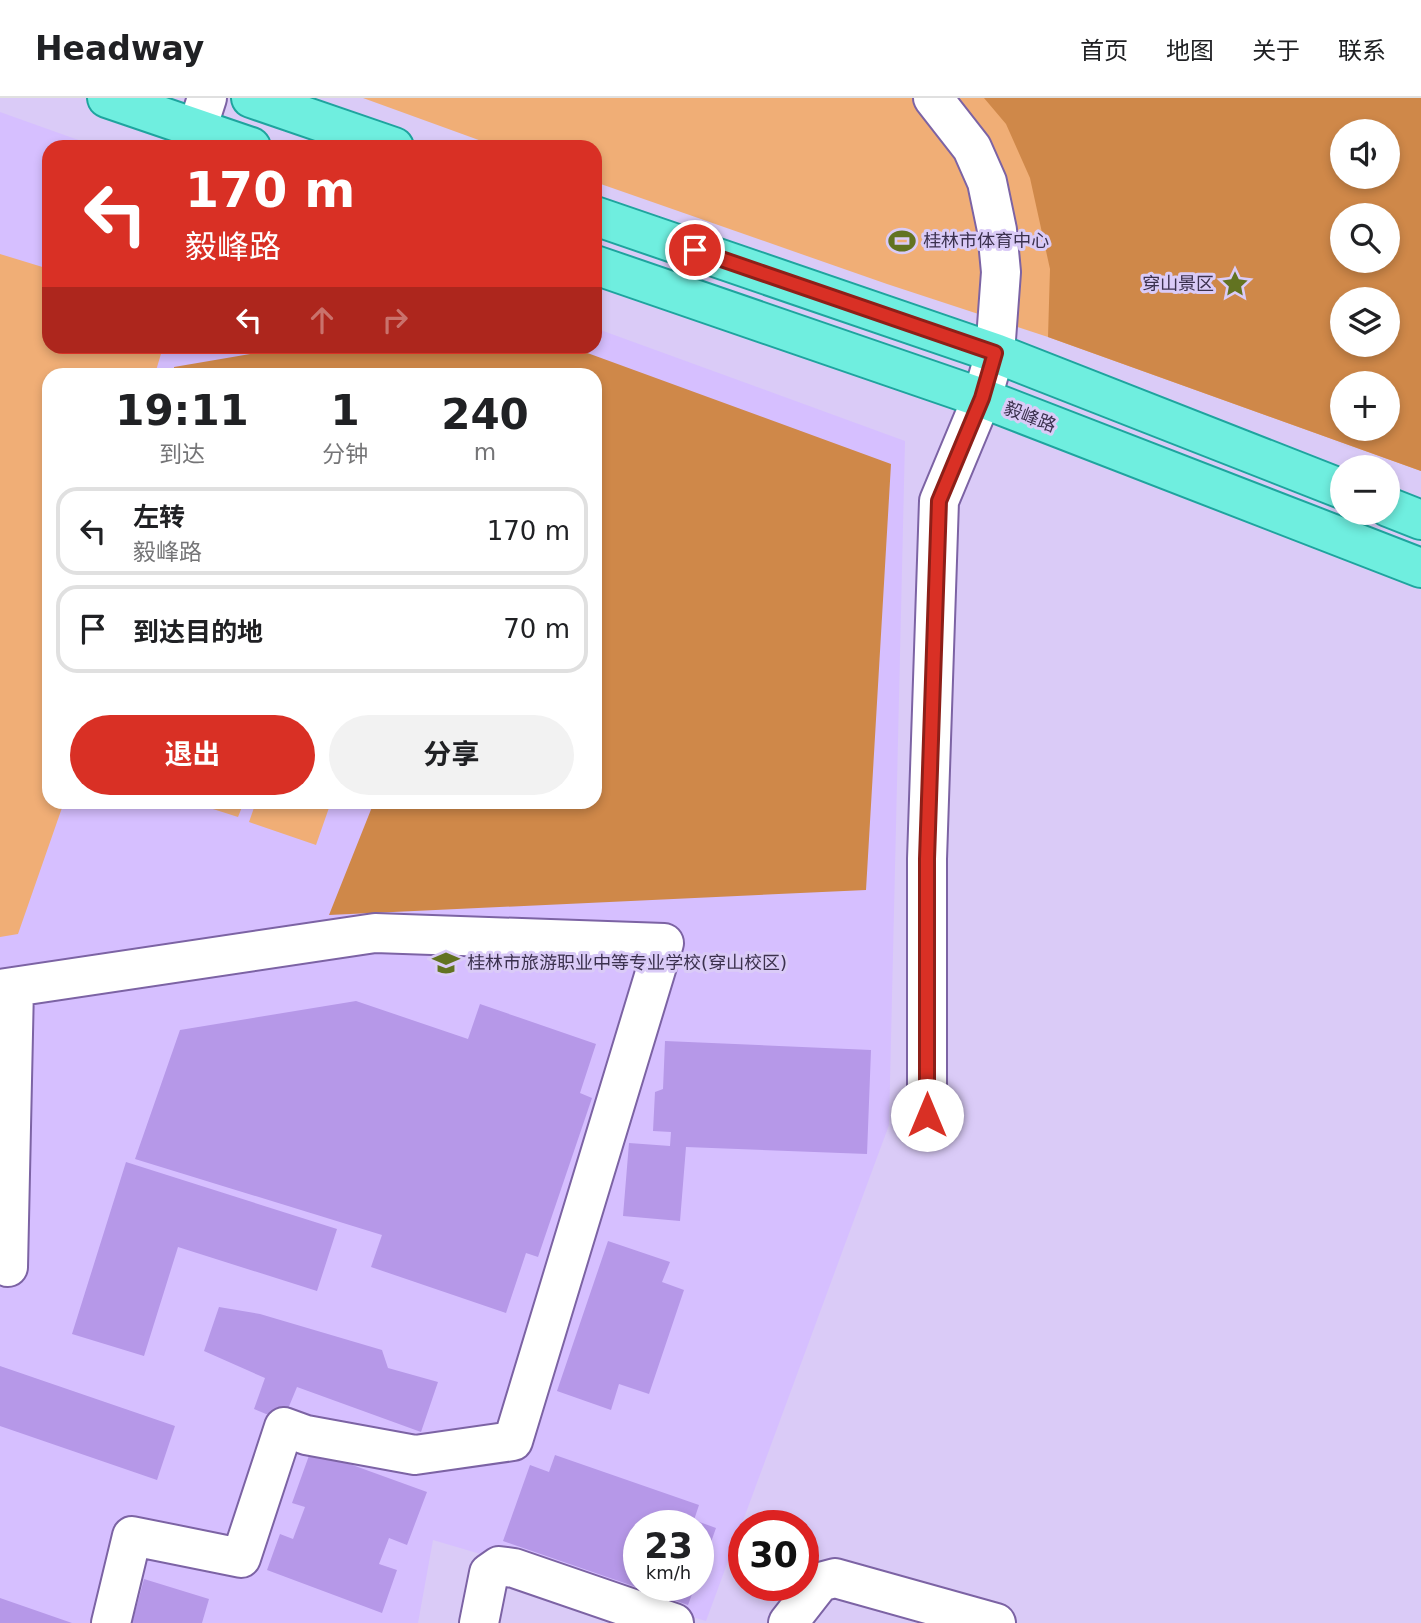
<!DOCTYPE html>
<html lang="zh">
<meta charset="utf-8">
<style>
body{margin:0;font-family:"DejaVu Sans","Noto Sans SC",sans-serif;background:#f2f2f2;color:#202124;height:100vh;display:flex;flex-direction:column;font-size:26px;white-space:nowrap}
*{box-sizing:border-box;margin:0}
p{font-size:23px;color:#757577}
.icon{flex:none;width:38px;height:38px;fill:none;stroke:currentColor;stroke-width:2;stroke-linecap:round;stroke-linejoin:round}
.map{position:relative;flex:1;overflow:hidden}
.sheet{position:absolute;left:42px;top:270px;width:560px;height:441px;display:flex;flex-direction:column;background:#fff;border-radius:21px;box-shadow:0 4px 10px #0003}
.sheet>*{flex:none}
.banner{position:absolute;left:42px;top:42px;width:560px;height:214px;border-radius:21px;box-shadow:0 4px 10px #0003;background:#d93025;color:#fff;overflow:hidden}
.controls{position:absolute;left:1330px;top:21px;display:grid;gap:14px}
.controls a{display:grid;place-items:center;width:70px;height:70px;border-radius:50%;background:#fff;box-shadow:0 4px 10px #0003;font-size:35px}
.speed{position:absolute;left:623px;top:1412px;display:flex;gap:14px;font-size:35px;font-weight:700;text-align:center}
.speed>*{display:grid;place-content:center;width:91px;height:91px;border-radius:50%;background:#fff;box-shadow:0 4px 10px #0003;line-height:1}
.speed small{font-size:18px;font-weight:400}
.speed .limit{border:10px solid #d22;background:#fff;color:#111}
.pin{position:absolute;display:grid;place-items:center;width:60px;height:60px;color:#fff;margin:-30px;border:4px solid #fff;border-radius:50%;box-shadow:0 2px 7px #0007}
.me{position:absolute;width:77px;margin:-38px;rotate:0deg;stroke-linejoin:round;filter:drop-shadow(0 0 5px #0008)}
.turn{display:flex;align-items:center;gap:24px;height:147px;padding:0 28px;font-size:32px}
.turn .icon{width:91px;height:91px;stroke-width:2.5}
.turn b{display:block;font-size:49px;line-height:60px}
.lanes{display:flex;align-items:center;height:66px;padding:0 28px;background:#0003;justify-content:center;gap:35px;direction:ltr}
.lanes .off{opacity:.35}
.eta{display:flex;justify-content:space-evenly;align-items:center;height:119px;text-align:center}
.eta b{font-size:42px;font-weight:700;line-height:49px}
.primary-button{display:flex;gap:14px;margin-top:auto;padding:14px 28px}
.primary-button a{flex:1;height:80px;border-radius:42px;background:#d93025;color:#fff;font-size:28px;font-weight:700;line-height:80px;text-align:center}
.primary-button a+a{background:#f2f2f2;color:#202124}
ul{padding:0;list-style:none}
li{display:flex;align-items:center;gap:21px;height:88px;margin:0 14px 10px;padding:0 14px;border:4px solid #e0e0e0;border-radius:21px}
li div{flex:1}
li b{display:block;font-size:26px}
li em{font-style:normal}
header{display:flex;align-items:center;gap:42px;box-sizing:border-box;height:98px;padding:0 35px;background:#fff;border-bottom:2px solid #e0e0e0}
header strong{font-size:33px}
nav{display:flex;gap:38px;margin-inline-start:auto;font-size:24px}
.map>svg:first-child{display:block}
.built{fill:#d6bfff;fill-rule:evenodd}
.green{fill:#f0ae76;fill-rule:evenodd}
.forest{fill:#cf8849;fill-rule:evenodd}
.building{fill:#b698e8}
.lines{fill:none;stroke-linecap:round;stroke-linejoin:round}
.minor-casing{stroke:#7c63a4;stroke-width:42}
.major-casing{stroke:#1ea49e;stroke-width:42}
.minor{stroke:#fff;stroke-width:38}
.major{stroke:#6feedf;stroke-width:38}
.route-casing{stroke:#8d1f18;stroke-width:18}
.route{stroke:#d93025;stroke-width:12}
.labels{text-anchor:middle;stroke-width:6;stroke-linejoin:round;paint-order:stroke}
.poi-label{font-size:18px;fill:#3b314e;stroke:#dacbf7;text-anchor:start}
.street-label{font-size:18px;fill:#3b314e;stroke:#dacbf7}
</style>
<header>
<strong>Headway</strong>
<nav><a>首页</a><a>地图</a><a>关于</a><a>联系</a></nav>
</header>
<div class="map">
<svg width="1421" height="1525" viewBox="0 0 1421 1525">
<rect width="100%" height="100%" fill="#dacbf7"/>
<path class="built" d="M0,14L98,49H49V248H595V230L905,343L889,1027L706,1523L433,1442L418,1525H0ZM49,276H595V704H49ZM639,1428H698V1488H639Z"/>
<path class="green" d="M363,0H1421V373L1048,239L887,186L595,84V49H498ZM1342,33H1388V79H1342ZM1342,117H1388V163H1342ZM1342,201H1388V247H1342ZM1342,285H1388V331H1342Z
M0,156L49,171V248L163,249L155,276H49V704H64L18,836L0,839Z
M191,704H244L238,719Z
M256,704H331L316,747L249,724Z"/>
<path class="forest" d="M984,0H1421V373L1048,239L1050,171L1030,80L1006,26ZM1342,33H1388V79H1342ZM1342,117H1388V163H1342ZM1342,201H1388V247H1342ZM1342,285H1388V331H1342Z
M291,249H571L891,366L866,792L329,817L374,704H595V276H174V269Z"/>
<path class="building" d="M356,903L468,941L480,906L596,946L580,995L592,1000L538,1159L526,1155L506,1215L371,1169L382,1137L135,1061L180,932Z
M665,943L871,952L867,1056L686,1049L680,1123L623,1118L629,1045L670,1048L671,1034L653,1033L655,994L663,991Z
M126,1064L337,1131L317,1193L178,1149L144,1258L72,1236Z
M608,1143L670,1164L662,1184L684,1192L649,1296L619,1286L611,1312L557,1293Z
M219,1209L260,1216L382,1252L388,1270L438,1284L421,1334L297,1289L283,1323L254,1311L265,1280L204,1253Z
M0,1268L175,1328L157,1382L0,1328Z
M311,1352L427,1394L407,1447L389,1440L379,1466L397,1472L382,1515L267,1472L280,1436L293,1441L305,1409L292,1405Z
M555,1357L699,1407L694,1422L716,1430L699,1478L698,1428H639V1488H695L688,1507L503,1443L530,1367L549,1374Z
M144,1481L209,1501L202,1525H132Z
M0,1500L72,1525H0Z"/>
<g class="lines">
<defs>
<path id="minor" d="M197,31L207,0
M0,891L375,835L664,845L513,1343L415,1357L306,1337L284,1329L241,1460L132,1438L111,1525
M927,1017V761L939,403L982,300L995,255L1001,174L997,132L987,84L972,50L933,0
M8,1169L14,889
M479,1525L489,1475L499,1468L514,1470L674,1525
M788,1525L820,1484L835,1480L996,1525"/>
<path id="major" d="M107,0L251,49
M251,0L394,49
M595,118L995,255L1342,391
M595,167L982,300L1421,470
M1388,409L1421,422"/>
</defs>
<use href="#minor" class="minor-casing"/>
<use href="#major" class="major-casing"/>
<use href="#minor" class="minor"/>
<use href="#major" class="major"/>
</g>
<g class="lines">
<defs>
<path id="route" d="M695,152L995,255L982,300L939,403L927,761V1017"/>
</defs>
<use href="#route" class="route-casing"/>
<use href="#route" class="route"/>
</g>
<defs>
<symbol id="stadium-bare" viewBox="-9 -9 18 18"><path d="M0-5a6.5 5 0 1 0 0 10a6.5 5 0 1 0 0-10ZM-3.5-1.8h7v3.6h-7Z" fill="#627321" stroke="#dacbf7" stroke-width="2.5" paint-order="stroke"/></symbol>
<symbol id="sight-bare" viewBox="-9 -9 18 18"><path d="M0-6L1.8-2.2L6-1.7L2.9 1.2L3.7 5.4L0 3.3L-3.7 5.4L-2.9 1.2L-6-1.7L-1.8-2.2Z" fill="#627321" stroke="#dacbf7" stroke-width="2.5" paint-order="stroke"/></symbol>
<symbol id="school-bare" viewBox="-9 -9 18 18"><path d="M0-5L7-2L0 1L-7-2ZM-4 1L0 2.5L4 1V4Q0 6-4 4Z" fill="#627321" stroke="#dacbf7" stroke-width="2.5" paint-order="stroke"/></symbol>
</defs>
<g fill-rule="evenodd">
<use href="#stadium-bare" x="883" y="124" width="38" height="38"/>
<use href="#sight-bare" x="1216" y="167" width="38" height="38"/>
<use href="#school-bare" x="427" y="846" width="38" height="38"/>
</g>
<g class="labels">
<g class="poi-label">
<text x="923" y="149">桂林市体育中心</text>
<text x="1214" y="192" text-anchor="end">穿山景区</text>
<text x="467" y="871">桂林市旅游职业中等专业学校(穿山校区)</text>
</g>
<g class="street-label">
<text transform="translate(1030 319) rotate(21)" y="6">毅峰路</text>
</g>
</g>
</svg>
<div class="controls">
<a><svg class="icon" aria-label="sound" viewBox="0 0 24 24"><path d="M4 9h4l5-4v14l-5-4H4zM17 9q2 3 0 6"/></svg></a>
<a><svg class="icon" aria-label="search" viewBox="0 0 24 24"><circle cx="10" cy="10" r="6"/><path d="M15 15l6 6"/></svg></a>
<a><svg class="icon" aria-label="layers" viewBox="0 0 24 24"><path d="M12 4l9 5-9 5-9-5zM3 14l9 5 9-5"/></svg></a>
<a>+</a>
<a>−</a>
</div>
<div class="speed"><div>23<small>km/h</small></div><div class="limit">30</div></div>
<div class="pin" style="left:695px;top:152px;background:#d93025"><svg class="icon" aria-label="arrive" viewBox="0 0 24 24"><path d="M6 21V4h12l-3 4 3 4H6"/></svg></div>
<svg class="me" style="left:927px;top:1017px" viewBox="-20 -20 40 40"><circle r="19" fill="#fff"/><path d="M0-13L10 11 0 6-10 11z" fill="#d93025"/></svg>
<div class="banner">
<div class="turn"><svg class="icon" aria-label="left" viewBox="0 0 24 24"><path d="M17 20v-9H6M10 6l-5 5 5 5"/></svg><div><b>170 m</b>毅峰路</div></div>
<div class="lanes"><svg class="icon" aria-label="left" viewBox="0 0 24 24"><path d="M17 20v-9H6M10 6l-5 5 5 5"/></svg><svg class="icon off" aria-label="ahead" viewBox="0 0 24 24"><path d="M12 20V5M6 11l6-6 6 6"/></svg><svg class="icon off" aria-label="right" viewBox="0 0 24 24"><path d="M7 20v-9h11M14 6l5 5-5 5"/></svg></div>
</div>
<section class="sheet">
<div class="eta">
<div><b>19:11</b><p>到达</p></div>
<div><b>1</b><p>分钟</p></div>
<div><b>240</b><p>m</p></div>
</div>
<ul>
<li><svg class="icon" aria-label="left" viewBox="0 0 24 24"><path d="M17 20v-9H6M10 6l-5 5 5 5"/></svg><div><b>左转</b><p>毅峰路</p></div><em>170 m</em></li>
<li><svg class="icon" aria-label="arrive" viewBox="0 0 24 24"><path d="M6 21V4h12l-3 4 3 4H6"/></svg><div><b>到达目的地</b></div><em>70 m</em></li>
</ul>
<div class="primary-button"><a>退出</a><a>分享</a></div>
</section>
</div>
